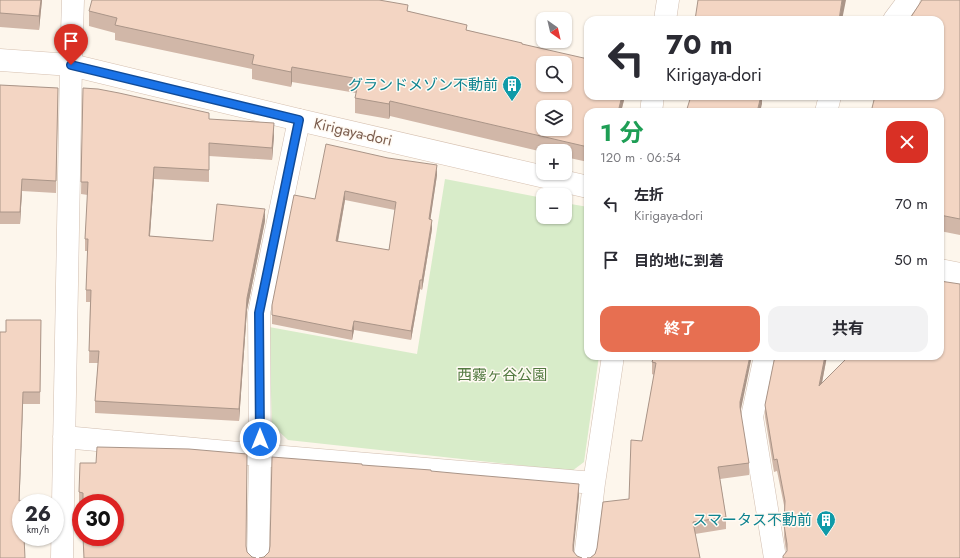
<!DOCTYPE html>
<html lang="ja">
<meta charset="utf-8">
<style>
body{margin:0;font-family:Jost,"Noto Sans JP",sans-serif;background:#f2f2f3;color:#2b2b33;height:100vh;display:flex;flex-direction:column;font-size:15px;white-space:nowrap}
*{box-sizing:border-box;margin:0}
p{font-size:13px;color:#7c7c81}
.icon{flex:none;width:22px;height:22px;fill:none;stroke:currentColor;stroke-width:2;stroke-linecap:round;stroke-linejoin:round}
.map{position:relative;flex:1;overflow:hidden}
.drawer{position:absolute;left:584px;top:108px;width:360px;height:252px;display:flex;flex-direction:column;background:#fff;border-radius:12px;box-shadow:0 1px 3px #0004}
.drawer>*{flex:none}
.hud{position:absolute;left:584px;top:16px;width:360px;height:84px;border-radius:12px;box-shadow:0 1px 3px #0004;background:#fff;color:#2b2b33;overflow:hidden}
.needle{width:26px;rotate:146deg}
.fabs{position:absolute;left:536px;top:12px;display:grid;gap:8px}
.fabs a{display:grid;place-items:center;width:36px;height:36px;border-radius:8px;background:#fff;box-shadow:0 1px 3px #0004;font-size:20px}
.speed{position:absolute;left:12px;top:494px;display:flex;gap:8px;font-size:20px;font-weight:700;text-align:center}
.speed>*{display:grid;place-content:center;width:52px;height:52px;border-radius:50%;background:#fff;box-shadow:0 1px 3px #0004;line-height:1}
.speed small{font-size:10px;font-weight:400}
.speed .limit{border:6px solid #d22;background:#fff;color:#111}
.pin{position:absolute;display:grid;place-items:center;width:34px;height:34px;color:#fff;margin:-41px -17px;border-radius:50% 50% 50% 0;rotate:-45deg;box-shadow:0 0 4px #0007}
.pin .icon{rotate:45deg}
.me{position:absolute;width:44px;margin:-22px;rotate:0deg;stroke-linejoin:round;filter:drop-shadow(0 0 3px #0008)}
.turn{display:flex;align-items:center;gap:14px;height:84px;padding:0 16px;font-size:18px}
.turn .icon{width:52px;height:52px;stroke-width:2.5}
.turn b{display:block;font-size:28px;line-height:34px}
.round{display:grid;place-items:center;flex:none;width:42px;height:42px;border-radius:12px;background:#f2f2f3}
.summary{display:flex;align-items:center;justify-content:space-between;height:68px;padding:0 16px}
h1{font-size:24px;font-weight:700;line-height:30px;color:#1e9e55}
.button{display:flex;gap:8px;margin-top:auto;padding:8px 16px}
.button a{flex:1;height:46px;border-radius:12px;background:#e76f51;color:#fff;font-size:16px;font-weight:700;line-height:46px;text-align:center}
.button a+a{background:#f2f2f3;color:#2b2b33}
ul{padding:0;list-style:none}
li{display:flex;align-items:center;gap:12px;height:56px;padding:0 16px}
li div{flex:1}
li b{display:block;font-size:15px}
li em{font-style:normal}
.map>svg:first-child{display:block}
.green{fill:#d8ecc9}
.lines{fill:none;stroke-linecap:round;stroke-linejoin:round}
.street-casing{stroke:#d1beb0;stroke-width:23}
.secondary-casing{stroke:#d6c0b0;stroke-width:23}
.street{stroke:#fff;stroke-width:22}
.secondary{stroke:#fff;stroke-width:22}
.wall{fill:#d1b7a8;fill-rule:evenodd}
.shaded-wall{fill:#aa9588}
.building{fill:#f3d5c3;stroke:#aa9588;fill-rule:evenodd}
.route-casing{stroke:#114b97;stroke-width:10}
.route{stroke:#1a73e8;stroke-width:7}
.labels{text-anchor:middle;stroke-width:3;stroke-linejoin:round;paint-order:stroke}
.culture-label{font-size:15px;fill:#0d838f;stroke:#fffaf3;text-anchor:end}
.street-label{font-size:15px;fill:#7a5c4d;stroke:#fffaf3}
.park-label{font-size:15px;fill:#537a41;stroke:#fffaf3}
</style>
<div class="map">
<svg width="960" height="558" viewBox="0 0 960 558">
<rect width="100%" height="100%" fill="#fdf6ec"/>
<path class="green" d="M445,179L543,198V217H565V203L588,207V356H599L584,462L572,471L288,440L272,425L269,327L417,354Z"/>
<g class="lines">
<defs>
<path id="street" d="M665,20L668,0
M894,20L909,0
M651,112L653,96
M826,112L830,96
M765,356L752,417L775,558
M64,437L260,455L594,483
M62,558L71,65L73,0
M258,558L260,455L259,313L299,120
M585,558L594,483L613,356"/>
<path id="secondary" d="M0,60L71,65L299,120L588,187
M940,270L960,274"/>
</defs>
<use href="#street" class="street-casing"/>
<use href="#secondary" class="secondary-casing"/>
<use href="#street" class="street"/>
<use href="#secondary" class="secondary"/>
</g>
<path class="wall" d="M0,0H42L39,30L0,27Z
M960,0V235L940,231V96Z
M89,11H408L467,30L522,44L588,96H625L621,112H588V162L565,157V151H543V152L390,116L389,119L355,113V98L356,93L292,82L291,87L252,79V69L115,40V33L89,26Z
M0,85L58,88L56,193L22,191L20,224H0Z
M83,88L209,119L274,136L272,160L209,156V182L154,179L150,236L213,241L265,221L247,310L239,421L95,413V401L98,363H89L90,302H86V290L88,251H85V239L88,195L81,194Z
M388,158L437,175L430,220L432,229L422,290L420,289L411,340L354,330L352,340L272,324V305L315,199ZM345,200L395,210L389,250L338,242Z
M41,320L40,404H23L0,558L6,332Z
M654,356L740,412L749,463V475L720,479L726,517V529L695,534L590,558L595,554L629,499L642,441L654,375L652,374V362Z
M775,356H827L822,383L786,551L784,537L785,510L777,471L774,472L765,417V405Z
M189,449L83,558L115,503H81V504H79V492L96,463Z"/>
<path class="shaded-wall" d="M41,0H42L39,30V16Z
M842,0H846L842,20H839Z
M292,67V82L291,87V72Z
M622,96H625L621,112H618Z
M761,96H762V104L760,112H757Z
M390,101V116L389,119V104Z
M274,123V136L272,160V148Z
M437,165V175L429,229V219Z
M154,167V179L149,248V236Z
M22,179V191L20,224V212Z
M345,191V200L336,251V241Z
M265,209V221L247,310L239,421V409L247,298Z
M432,220V229L422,290V280Z
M420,280V289L411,340V331Z
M354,321V330L352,340V331Z
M750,356H752L740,414V402Z
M825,356H827L819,398V386Z
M23,392V404L19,513V501Z
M579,484V496L573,557V545Z"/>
<path class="building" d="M0,0H41L39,16L0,13Z
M92,0H379L408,5L407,11L467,25L466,30L522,43V44L588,59V96H622L618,112H588V147L390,101L389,104L355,98L359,79L292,67L291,72L252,64L254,55L115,25L117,18L89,11ZM543,63H565V85H543ZM543,107H565V129H543Z
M698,0H842L839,20H695Z
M922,0H960V219L940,215V112H871L875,96H940V20H909Z
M0,85L58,88L56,181L22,179L20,212H0Z
M83,88L98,89L119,93L209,113V119L274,123L272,148L209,143V170L154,167L149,236L213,241L217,204L265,209L247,298L239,409L95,401L99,351H89L91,290H86L88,239H85L88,182H81Z
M691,96H761L757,112H686Z
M326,144L388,158L437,165L429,219L432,220L422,280H420L411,331L354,321L352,331L272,315V305L294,195L315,199ZM345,191L396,202L389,250L336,241Z
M940,281L960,284V558H783V556L787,551V544L784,525L785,501L777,459L774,460L765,405L775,356H825L819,386L849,356H940Z
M6,320H41L40,392H23L19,501H24V503H21V537H24L25,558H0V332H6Z
M654,356H750L740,402V407L749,463L718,467L726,517L693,522L700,558H587H590L595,554L597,548L603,502L629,499L631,440L642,441L656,363L652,362Z
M97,447L189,449L247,454L246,546L247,552L252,557L256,558H84L83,537H115V503H83V493L79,492L80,463H96Z
M272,457L362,464V465L431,470V471L463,474L579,484L573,545V551L577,556L582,558H259L264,557L269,552L270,546Z"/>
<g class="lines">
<defs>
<path id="route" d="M71,65L299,120L259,313L260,439"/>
</defs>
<use href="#route" class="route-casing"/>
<use href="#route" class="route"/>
</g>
<defs>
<symbol id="building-pin" viewBox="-11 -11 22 30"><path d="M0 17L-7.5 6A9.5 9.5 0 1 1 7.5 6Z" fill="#0f9aa8" stroke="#fffaf3"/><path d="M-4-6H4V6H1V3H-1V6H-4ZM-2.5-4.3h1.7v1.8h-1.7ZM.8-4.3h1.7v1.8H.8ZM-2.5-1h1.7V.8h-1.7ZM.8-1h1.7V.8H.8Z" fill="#fff"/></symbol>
</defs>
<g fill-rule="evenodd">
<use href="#building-pin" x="501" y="74" width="22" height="30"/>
<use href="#building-pin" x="815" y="509" width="22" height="30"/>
</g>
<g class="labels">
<g class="culture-label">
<text x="498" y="90">グランドメゾン不動前</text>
<text x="812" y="525">スマータス不動前</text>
</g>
<g class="street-label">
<text transform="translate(353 132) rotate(13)" y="5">Kirigaya-dori</text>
</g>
<g class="park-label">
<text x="502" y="380">西霧ヶ谷公園</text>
</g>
</g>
</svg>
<div class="fabs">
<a><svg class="needle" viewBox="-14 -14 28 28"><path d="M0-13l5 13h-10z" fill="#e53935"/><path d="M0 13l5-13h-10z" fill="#7c7c81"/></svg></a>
<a><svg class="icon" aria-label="search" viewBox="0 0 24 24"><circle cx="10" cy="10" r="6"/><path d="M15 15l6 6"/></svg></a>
<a><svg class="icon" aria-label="layers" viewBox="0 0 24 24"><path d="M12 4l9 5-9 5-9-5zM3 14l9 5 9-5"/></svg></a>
<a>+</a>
<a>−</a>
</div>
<div class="speed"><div>26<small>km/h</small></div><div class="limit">30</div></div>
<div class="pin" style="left:71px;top:65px;background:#d93025"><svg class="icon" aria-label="arrive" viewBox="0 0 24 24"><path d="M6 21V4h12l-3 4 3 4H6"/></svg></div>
<svg class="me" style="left:260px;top:439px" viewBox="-20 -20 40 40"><circle r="17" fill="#1a73e8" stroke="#fff" stroke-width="3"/><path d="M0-11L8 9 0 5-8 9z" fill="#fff"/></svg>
<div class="hud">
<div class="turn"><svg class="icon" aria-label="left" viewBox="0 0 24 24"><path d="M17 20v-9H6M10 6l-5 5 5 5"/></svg><div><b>70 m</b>Kirigaya-dori</div></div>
</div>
<section class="drawer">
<div class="summary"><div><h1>1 分</h1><p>120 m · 06:54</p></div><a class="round" style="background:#d93025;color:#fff"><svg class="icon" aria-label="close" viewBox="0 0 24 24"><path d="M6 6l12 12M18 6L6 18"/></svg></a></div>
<ul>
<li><svg class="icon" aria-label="left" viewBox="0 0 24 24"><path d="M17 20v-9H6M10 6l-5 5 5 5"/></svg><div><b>左折</b><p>Kirigaya-dori</p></div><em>70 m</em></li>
<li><svg class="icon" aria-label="arrive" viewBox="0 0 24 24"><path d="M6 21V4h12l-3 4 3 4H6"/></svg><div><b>目的地に到着</b></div><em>50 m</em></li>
</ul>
<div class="button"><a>終了</a><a>共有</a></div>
</section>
</div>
